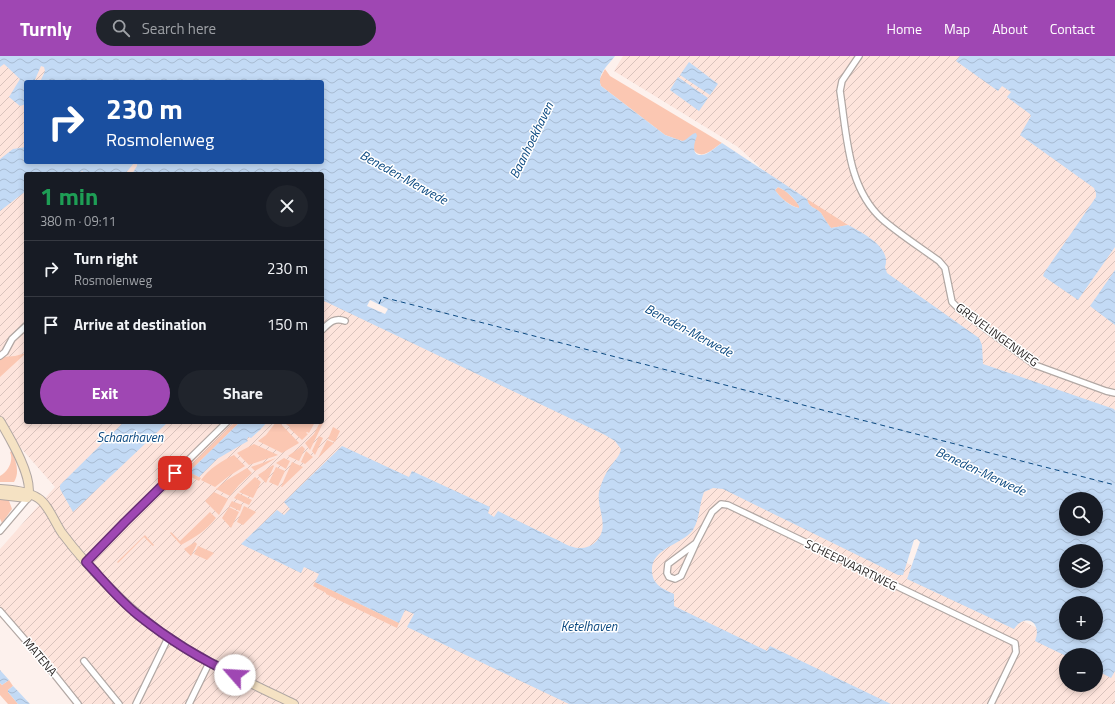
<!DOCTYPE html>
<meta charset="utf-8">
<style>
body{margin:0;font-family:"Titillium Web",sans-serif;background:#20242c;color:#f1f3f6;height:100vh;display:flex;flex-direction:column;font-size:15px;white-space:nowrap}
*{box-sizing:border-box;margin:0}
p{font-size:13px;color:#9ea1a6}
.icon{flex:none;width:22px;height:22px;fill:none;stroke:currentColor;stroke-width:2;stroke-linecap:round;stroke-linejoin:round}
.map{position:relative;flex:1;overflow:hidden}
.details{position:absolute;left:24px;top:116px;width:300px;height:252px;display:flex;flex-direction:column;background:#171b24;border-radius:4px;box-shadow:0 2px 6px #0003}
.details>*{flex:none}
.hud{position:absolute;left:24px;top:24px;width:300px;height:84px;border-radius:4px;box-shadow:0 2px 6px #0003;background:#1a4fa0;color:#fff;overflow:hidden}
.controls{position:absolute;left:1059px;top:436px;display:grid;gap:8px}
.controls a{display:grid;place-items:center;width:44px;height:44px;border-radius:50%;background:#171b24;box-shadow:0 2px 6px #0003;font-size:20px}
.pin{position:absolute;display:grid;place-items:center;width:34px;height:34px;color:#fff;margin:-17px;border-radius:8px;box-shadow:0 2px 6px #0006}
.me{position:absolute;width:44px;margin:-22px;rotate:296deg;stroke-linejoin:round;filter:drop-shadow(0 0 3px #0008)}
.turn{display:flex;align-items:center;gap:14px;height:84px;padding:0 16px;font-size:18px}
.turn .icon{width:52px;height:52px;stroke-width:2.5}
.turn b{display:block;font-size:28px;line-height:34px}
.round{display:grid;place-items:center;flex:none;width:42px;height:42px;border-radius:21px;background:#20242c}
.summary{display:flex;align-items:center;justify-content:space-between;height:68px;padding:0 16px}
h1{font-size:24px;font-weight:700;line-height:30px;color:#1e9e55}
.button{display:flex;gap:8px;margin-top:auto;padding:8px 16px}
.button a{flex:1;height:46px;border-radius:24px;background:#9f47b3;color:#fff;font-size:16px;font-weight:700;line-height:46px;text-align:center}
.button a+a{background:#20242c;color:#f1f3f6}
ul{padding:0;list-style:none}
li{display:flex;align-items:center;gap:12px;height:56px;padding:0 16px;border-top:1px solid #363941}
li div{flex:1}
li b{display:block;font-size:15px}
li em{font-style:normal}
header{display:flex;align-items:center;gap:24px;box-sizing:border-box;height:56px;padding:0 20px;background:#9f47b3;color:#fff}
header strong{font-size:19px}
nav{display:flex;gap:22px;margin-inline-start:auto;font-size:14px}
.search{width:280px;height:36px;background:#20242c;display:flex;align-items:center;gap:10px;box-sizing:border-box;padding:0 14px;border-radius:22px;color:#9ea1a6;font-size:15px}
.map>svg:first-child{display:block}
.industrial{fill:url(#industrial-furrows)}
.grass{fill:#fbc7b2}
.water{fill:url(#water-waves);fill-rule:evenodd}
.pier{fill:#fdf1ed}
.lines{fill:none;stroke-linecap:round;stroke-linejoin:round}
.ferry{stroke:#0b4981;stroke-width:1;stroke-dasharray:5 4;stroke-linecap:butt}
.street-casing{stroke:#b2a8a4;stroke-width:8}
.secondary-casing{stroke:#b2a8a4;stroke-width:10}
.street{stroke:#fff;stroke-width:5.5}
.secondary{stroke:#f5e2c3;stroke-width:8}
.route-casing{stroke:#672e74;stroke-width:10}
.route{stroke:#9f47b3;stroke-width:7}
.labels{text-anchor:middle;stroke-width:3;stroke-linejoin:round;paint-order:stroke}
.street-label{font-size:12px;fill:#2a2625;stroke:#fff}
.water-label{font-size:13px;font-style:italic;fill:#0b4981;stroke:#fff}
</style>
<header>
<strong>Turnly</strong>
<div class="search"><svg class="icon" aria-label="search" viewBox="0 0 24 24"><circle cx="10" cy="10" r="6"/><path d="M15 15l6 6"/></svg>Search here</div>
<nav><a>Home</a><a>Map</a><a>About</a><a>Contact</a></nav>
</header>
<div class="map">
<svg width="1115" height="648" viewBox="0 0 1115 648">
<defs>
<pattern id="industrial-furrows" width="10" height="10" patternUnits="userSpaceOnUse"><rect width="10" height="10" fill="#fde4dc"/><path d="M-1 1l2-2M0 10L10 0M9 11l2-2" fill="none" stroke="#d9c3bd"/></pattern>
<pattern id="water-waves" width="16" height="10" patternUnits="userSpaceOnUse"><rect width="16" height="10" fill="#c3daf5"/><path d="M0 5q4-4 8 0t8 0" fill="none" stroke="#a8bbd2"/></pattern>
</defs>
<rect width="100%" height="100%" fill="#fdf1ed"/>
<path class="industrial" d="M0,0H25L44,7L67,26H26V106H167L182,118H26V366H322V231L751,429L1049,578L1066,599V629H1096V602L1115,612V648H73L0,550V493L55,431L13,383L0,360Z
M623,0H1115V370L979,311L738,91L614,15Z"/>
<path class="grass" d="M605,13L610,20L722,87C713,92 702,106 693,93L694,85H682L665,79L601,30L599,24Z
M778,131C786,134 795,143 800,151L799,152C790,150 780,142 775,134Z
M807,143L848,169L831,172C827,167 824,162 821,157C815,151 809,152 807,143Z
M26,297L0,321V303L3,301L15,300Z
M231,366H233L183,415V412Z
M235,366H240L189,416L201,422L199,425L183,417Z
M276,366H279L299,387L282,397L258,385L266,379Z
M283,366H315L309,377L307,376L306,377L308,378L302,384L289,372L290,371Z
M320,366L323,367L310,394L305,387L314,378Z
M333,371L340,375L335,386L328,383Z
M319,380L323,382L315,399L312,395Z
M327,384L334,387L318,402Z
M254,388L278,399L249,409L237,397Z
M302,390L305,393L299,405L288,400Z
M12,395C16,406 20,416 14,426H0V420C8,416 14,405 10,396Z
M306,395L313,401L305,408L301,406Z
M234,399L245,410L229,420L215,431L201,424C209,413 221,405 234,399Z
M276,402L255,415L251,411Z
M284,402L290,405L286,413L276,407Z
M292,406L303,411L282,431H281Z
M273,409L274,410L266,427L258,419Z
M276,411L285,415L278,430L269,426Z
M247,412L252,417L239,429L230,440L216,433L227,424Z
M255,421L261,426L253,442L239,436Z
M214,436L228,443L219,459L205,445Z
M238,437L252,444L249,449L234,442Z
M0,442H8L12,453L2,467L0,463Z
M232,445L242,449L240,455L229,450Z
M244,450L256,456L243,469L237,466Z
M229,451L239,456L231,472L222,462Z
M210,456L216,462C207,474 194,482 181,489L170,477L171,476L180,485Z
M145,479L154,489L153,490L144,481L118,507L117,506Z
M195,486L197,488L191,500L184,493Z
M198,490L214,497L207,504L194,498Z
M315,526L399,567L397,572L326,538V537L313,530Z
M9,624L13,630L8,634V636L18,648H8L0,639V627L2,629Z"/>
<path class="water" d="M0,0H615C609,8 596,19 601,30L665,79L682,85C688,84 690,78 696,77L697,80C693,89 691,103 706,98C712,95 717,90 722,87L807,143C809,152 815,151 821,157C824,162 827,167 831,172L848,169C861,176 892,191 885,211L887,217L979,282L982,289L983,308L1114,353L1115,355V615L1111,622L1096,614V599L1066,600L1035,585C1043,565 1024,557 1014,573L907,523L920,486L917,483L914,484L903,519H898L723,433L713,432L704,436C699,449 700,462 693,474C682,489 650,492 652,516C653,529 663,533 674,538V550L767,595L770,590L891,648H569L407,571L414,558L405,554L399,567L315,526L319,518L304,511L301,517L241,488L277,454L284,459L290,453L284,446L342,390L409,421L412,415L490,451L488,457L494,461L498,455C516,464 535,473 553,482C561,485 570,492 579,492C589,493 599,486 602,475C605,463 597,449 599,436C601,427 605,418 610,411C614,405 620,400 621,393L615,385L605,379L322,244V118H132L137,110V108L134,107L125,118H86L82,115L79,118H50L49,116L47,118H26V135L0,155V103L13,93L26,91V106H322V26H40L45,15L44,11L41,10L34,26H26V48L20,50L9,41L20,23L4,8L0,11ZM778,131C786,134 795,143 799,150V152C791,151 780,142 775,134ZM1066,443H1096V473H1066ZM1066,495H1096V525H1066ZM1066,547H1096V577H1066Z
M960,0H1115V191L1078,244L1043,220L1044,217L1096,141V137L1094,132L1020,79L1031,60L1030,58L1007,41L1011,36L1002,30L998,35L956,5Z
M689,6L718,28L710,39L680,19Z
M678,21L708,42L699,55L670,34Z
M1115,214V269L1090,250Z
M124,366H168L73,456L60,433V429Z
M240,366H267L260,374L251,382L248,381L247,384L248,385L217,403L199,421L189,416Z
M0,614L9,624L2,629L0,627Z
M13,630L15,632L30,648H18L8,636V634Z"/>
<path class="pier" d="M370,244L388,253L385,258L367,250Z"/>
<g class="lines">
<path class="ferry" d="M379,248L382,241L1115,429"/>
<defs>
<path id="street" d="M859,0L842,25L840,35C847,79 847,131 882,163C898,177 921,192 939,205L945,212L952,246L959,253L1035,309L1106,335L1115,337
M322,274C329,267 334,261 345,265
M0,300L5,296L12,283L26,270
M0,475L28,442
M696,487L681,520L675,523L669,521L667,517L668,508L696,487L712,456L721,448L728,449L1015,587L1016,596L991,648
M86,506L125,466L227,366
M0,555L46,608L78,648
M84,605L119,648
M136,648L168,582
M189,648L209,607"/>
<path id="secondary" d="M0,365C10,382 34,422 28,441
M0,433C13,434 27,435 38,442C48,448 55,467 62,477C77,497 94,516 112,534C165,589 227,616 294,648
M0,439L27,442"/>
</defs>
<use href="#street" class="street-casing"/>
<use href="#secondary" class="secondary-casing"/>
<use href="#street" class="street"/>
<use href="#secondary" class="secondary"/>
</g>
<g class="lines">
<defs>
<path id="route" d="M175,417L125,466L86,506C103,524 119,544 138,559C168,583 200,603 235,619"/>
</defs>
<use href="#route" class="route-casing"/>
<use href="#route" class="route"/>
</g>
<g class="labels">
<g class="street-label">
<text transform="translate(997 279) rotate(36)" y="4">GREVELINGENWEG</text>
<text transform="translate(851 509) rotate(26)" y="4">SCHEEPVAARTWEG</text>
<text transform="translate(40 601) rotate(50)" y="4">MATENA</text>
</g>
<g class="water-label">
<text transform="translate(531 84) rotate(-64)" y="5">Baanhoekhaven</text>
<text transform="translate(404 121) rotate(29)" y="5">Beneden-Merwede</text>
<text transform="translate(689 274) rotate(28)" y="5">Beneden-Merwede</text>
<text x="130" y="386">Schaarhaven</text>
<text transform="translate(981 415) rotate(25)" y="5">Beneden-Merwede</text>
<text x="589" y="575">Ketelhaven</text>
</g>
</g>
</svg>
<div class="controls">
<a><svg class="icon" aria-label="search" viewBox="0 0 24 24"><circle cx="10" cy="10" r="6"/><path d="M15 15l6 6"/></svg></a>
<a><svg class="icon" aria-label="layers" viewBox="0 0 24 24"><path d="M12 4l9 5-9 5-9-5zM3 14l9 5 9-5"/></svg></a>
<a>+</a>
<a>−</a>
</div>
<div class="pin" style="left:175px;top:417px;background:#d93025"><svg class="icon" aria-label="arrive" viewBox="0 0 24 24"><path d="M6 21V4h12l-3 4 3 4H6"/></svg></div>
<svg class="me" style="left:235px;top:619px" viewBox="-20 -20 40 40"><circle r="19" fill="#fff"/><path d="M0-13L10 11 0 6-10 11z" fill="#9f47b3"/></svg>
<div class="hud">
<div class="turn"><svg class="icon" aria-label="right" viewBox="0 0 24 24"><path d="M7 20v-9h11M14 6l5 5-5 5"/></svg><div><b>230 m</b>Rosmolenweg</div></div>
</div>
<section class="details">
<div class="summary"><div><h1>1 min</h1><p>380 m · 09:11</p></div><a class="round"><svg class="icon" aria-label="close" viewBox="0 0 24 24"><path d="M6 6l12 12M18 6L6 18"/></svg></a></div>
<ul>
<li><svg class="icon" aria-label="right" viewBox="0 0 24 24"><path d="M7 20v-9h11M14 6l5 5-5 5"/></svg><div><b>Turn right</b><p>Rosmolenweg</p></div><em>230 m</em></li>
<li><svg class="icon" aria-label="arrive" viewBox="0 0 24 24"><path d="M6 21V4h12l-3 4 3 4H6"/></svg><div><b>Arrive at destination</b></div><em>150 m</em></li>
</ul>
<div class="button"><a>Exit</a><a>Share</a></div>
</section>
</div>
